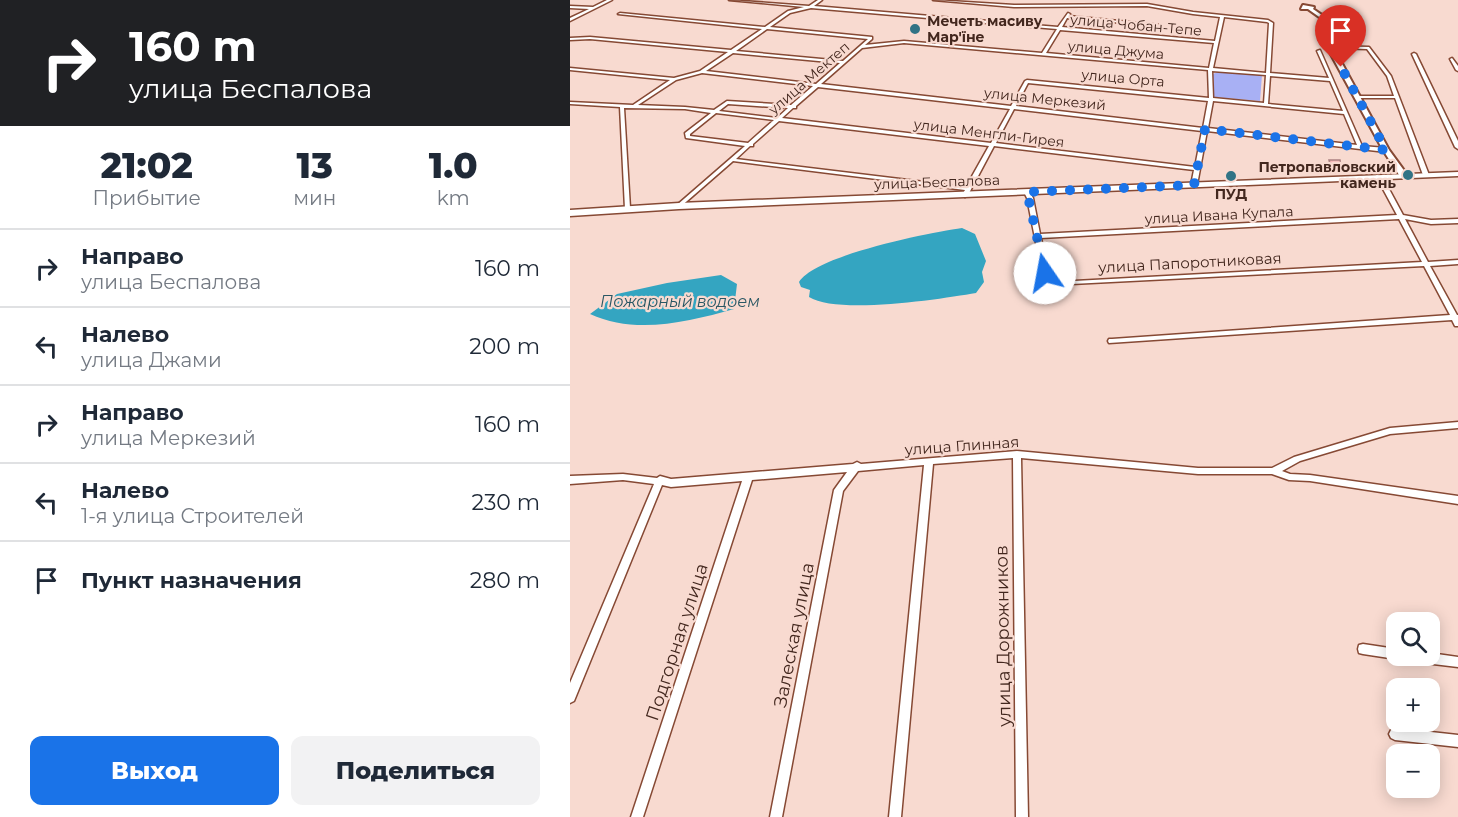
<!DOCTYPE html>
<html lang="ru">
<meta charset="utf-8">
<style>
body{margin:0;font-family:Montserrat,sans-serif;background:#f2f2f3;color:#1f2937;height:100vh;display:flex;flex-direction:column;font-size:22px;white-space:nowrap}
*{box-sizing:border-box;margin:0}
p{font-size:20px;color:#747a83}
.icon{flex:none;width:33px;height:33px;fill:none;stroke:currentColor;stroke-width:2;stroke-linecap:round;stroke-linejoin:round}
.map{position:relative;flex:1;overflow:hidden}
.side{display:flex;flex-direction:column;background:#fff;width:570px}
.side>*{flex:none}
.guide{background:#202124;color:#fff;overflow:hidden}
.controls{position:absolute;left:816px;top:612px;display:grid;gap:12px}
.controls a{display:grid;place-items:center;width:54px;height:54px;border-radius:12px;background:#fff;box-shadow:0 3px 15px #0003;font-size:30px}
.pin{position:absolute;display:grid;place-items:center;width:51px;height:51px;color:#fff;margin:-62px -26px;border-radius:50% 50% 50% 0;rotate:-45deg;box-shadow:0 0 6px #0007}
.pin .icon{rotate:45deg}
.me{position:absolute;width:66px;margin:-33px;rotate:348deg;stroke-linejoin:round;filter:drop-shadow(0 0 4px #0008)}
.turn{display:flex;align-items:center;gap:21px;height:126px;padding:0 30px;font-size:27px}
.turn .icon{width:78px;height:78px;stroke-width:2.5}
.turn b{display:block;font-size:42px;line-height:51px}
.eta{display:flex;justify-content:space-evenly;align-items:center;height:102px;text-align:center}
.eta b{font-size:36px;font-weight:800;line-height:42px}
.cta{display:flex;gap:12px;margin-top:auto;padding:12px 30px}
.cta a{flex:1;height:69px;border-radius:12px;background:#1a73e8;color:#fff;font-size:24px;font-weight:800;line-height:69px;text-align:center}
.cta a+a{background:#f2f2f3;color:#1f2937}
ul{padding:0;list-style:none}
li{display:flex;align-items:center;gap:18px;height:78px;padding:0 30px;border-top:2px solid #e0e1e3}
li div{flex:1}
li b{display:block;font-size:22px}
li em{font-style:normal}
main{display:flex;flex:1;min-height:0}
.map>svg:first-child{display:block}
.green{fill:#a8b0f4}
.water{fill:#34a5c1}
.lines{fill:none;stroke-linecap:round;stroke-linejoin:round}
.minor-casing{stroke:#864934;stroke-width:3}
.tertiary-casing{stroke:#864934;stroke-width:4}
.secondary-casing{stroke:#864934;stroke-width:3}
.minor{fill:#fff;fill-rule:evenodd}
.tertiary{fill:#fff;fill-rule:evenodd}
.secondary{fill:#fff;fill-rule:evenodd}
.wall{fill:#d49e9e}
.building{fill:#f6b8b8;stroke:#ac8181;stroke-width:1.5}
.route{stroke:#1a73e8;stroke-width:10;stroke-dasharray:0 18}
.poi-dot{fill:#317385;stroke:#f8dad0;stroke-width:2}
.labels{text-anchor:middle;stroke-width:4.5;stroke-linejoin:round;paint-order:stroke}
.far-poi-label{font-size:14px;font-weight:bold;fill:#43271e;stroke:#f8dad0;text-anchor:start}
.far-street-label{font-size:14px;fill:#43271e;stroke:#f8dad0}
.street-label{font-size:15px;fill:#43271e;stroke:#f8dad0}
.water-label{font-size:16px;font-style:italic;fill:#295764;stroke:#f8dad0}
.near-street-label{font-size:18px;fill:#43271e;stroke:#f8dad0}
</style>
<main>
<section class="side">
<div class="guide">
<div class="turn"><svg class="icon" aria-label="right" viewBox="0 0 24 24"><path d="M7 20v-9h11M14 6l5 5-5 5"/></svg><div><b>160 m</b>улица Беспалова</div></div>
</div>
<div class="eta">
<div><b>21:02</b><p>Прибытие</p></div>
<div><b>13</b><p>мин</p></div>
<div><b>1.0</b><p>km</p></div>
</div>
<ul>
<li><svg class="icon" aria-label="right" viewBox="0 0 24 24"><path d="M7 20v-9h11M14 6l5 5-5 5"/></svg><div><b>Направо</b><p>улица Беспалова</p></div><em>160 m</em></li>
<li><svg class="icon" aria-label="left" viewBox="0 0 24 24"><path d="M17 20v-9H6M10 6l-5 5 5 5"/></svg><div><b>Налево</b><p>улица Джами</p></div><em>200 m</em></li>
<li><svg class="icon" aria-label="right" viewBox="0 0 24 24"><path d="M7 20v-9h11M14 6l5 5-5 5"/></svg><div><b>Направо</b><p>улица Меркезий</p></div><em>160 m</em></li>
<li><svg class="icon" aria-label="left" viewBox="0 0 24 24"><path d="M17 20v-9H6M10 6l-5 5 5 5"/></svg><div><b>Налево</b><p>1-я улица Строителей</p></div><em>230 m</em></li>
<li><svg class="icon" aria-label="arrive" viewBox="0 0 24 24"><path d="M6 21V4h12l-3 4 3 4H6"/></svg><div><b>Пункт назначения</b></div><em>280 m</em></li>
</ul>
<div class="cta"><a>Выход</a><a>Поделиться</a></div>
</section>
<div class="map">
<svg width="888" height="817" viewBox="0 0 888 817">
<rect width="100%" height="100%" fill="#f8dad0"/>
<path class="green" d="M648,72L692,75L690,101L644,97L643,74Z"/>
<path class="water" d="M392,228L405,234L416,261L412,272L414,282L406,293C371,299 267,315 239,297L240,290L231,287L229,282C246,255 358,233 392,228Z
M151,275L167,284L164,309C118,322 65,335 20,314L47,294L97,283Z"/>
<g class="lines">
<defs>
<path id="minor" d="M37,0H42L0,21V18L19,9L0,8V6L23,7Z
M159,0L239,6L248,0H252L244,6L488,27L498,13L500,14L499,16L590,25L588,26L497,18L492,27L645,41L650,17L623,14L577,6L444,7L363,0L444,5L577,4L623,12L698,20L703,23L700,73L759,78L747,51L750,50L792,146L816,148L819,150L816,152L637,131L627,185L624,187L621,185L624,170L424,146L398,195L395,197L392,195L395,190L163,161L109,208L106,206L107,205L175,146L116,138L115,133L141,113L115,109L54,108L60,208L55,209L50,107L0,104V102L63,105L100,80L0,70V68L104,78L130,71L158,52L20,39L0,40V38L20,37L161,50L192,29L48,14L50,13L195,27L218,11L234,7ZM241,8L487,29L472,53L334,41L295,45L302,39V37L200,27L220,13ZM654,17L697,22L699,23L696,73L643,68ZM197,29L298,39L273,61L166,51ZM490,30L644,43L639,68L476,53ZM334,43L638,70L639,98L457,80L455,81L441,106L251,84L292,48ZM163,53L270,63L246,84L136,71ZM642,71L696,75L694,103L643,98ZM132,73L243,86L221,105L157,101L144,110L115,107L68,105L106,80ZM700,76L760,81L773,111L698,104ZM458,83L638,101L633,128L446,106ZM248,87L440,109L421,143L212,118L223,108H226V106ZM643,101L774,114L787,145L638,128ZM158,104L218,108L207,118L149,111ZM444,109L632,131L625,167L426,143ZM146,113L204,120L178,143L120,136V134ZM209,121L419,146L396,187L166,159L180,146H183V144Z
M759,46L799,47L821,76L859,175L858,176L853,175L825,98H787L785,97L787,96H824L817,76L797,49L760,48Z
M844,53L846,54L888,141V149L885,147L842,54Z
M882,58L888,66V71L886,70L880,59Z
M807,175L809,176L819,189L833,215L861,220L888,219V223L861,224L835,219L858,262L888,260V264L860,266L887,315H888V326H885L882,320L539,343L538,341L539,339H542L880,315L854,266L482,285L472,273L457,198L454,192L459,191L463,198L470,234L827,215L813,189L804,177ZM829,219L852,262L486,282L478,273L471,238Z
M888,422V428L820,434L730,461L712,471L720,474L740,475L888,496V504L740,481L719,480L702,474H628L451,458L458,817H446L443,458L363,464L331,817H319L354,465L288,471L273,491L212,817H200L264,490L277,472L182,480L73,817H61L172,481L101,487L92,485L4,701L0,703V683L84,484L53,480L0,484V476L53,474L87,478L90,476L101,479L283,464L287,462L291,464L447,451L628,468H702L724,457L820,428Z
M793,644L826,649V656H831L830,658L826,659L793,654L789,653L788,649L789,645Z
M860,653L888,657V667L838,661L834,660L832,656H860Z
M825,728L888,735V747L825,740L821,738L819,734L821,730Z"/>
<path id="tertiary" d="M733,5L744,7L743,9L759,20L763,47L819,150L838,176L837,178H831L813,150L757,47L755,21L738,9H731Z"/>
<path id="secondary" d="M888,172V176L109,209L0,216V210L109,203Z"/>
</defs>
<use href="#minor" class="minor-casing"/>
<use href="#tertiary" class="tertiary-casing"/>
<use href="#secondary" class="secondary-casing"/>
<use href="#minor" class="minor"/>
<use href="#tertiary" class="tertiary"/>
<use href="#secondary" class="secondary"/>
</g>
<path class="wall" d="M759,160L771,166L769,173L758,174L757,167Z"/>
<path class="building" d="M759,160H770L771,166L761,167Z"/>
<g class="lines">
<path class="route" d="M475,273L457,192L624,185L635,129L816,150L771,67"/>
</g>
<g class="poi-dot">
<circle cx="345" cy="29" r="6"/>
<circle cx="838" cy="175" r="6"/>
<circle cx="661" cy="176" r="6"/>
</g>
<g class="labels">
<g class="far-poi-label">
<text x="357" y="26">Мечеть масиву<tspan x="357" dy="16">Мар'їне</tspan></text>
<text x="826" y="172" text-anchor="end">Петропавловский<tspan x="826" dy="16">камень</tspan></text>
<text x="661" y="199" text-anchor="middle">ПУД</text>
</g>
<g class="far-street-label">
<text transform="translate(566 25) rotate(5)" y="5">улица Чобан-Тепе</text>
<text transform="translate(546 50) rotate(5)" y="5">улица Джума</text>
<text transform="translate(239 78) rotate(-41)" y="5">улица Мектеп</text>
<text transform="translate(553 78) rotate(5)" y="5">улица Орта</text>
<text transform="translate(475 99) rotate(6)" y="5">улица Меркезий</text>
<text transform="translate(419 133) rotate(7)" y="5">улица Менгли-Гирея</text>
<text transform="translate(367 182) rotate(-2)" y="5">улица Беспалова</text>
<text transform="translate(649 215) rotate(-3)" y="5">улица Ивана Купала</text>
</g>
<g class="street-label">
<text transform="translate(620 263) rotate(-3)" y="5">улица Папоротниковая</text>
<text transform="translate(392 446) rotate(-4)" y="5">улица Глинная</text>
</g>
<g class="water-label">
<text x="110" y="307">Пожарный водоем</text>
</g>
<g class="near-street-label">
<text transform="translate(224 635) rotate(-79)" y="6">Залеская улица</text>
<text transform="translate(433 636) rotate(-91)" y="6">улица Дорожников</text>
<text transform="translate(107 642) rotate(-72)" y="6">Подгорная улица</text>
</g>
</g>
</svg>
<div class="controls">
<a><svg class="icon" aria-label="search" viewBox="0 0 24 24"><circle cx="10" cy="10" r="6"/><path d="M15 15l6 6"/></svg></a>
<a>+</a>
<a>−</a>
</div>
<div class="pin" style="left:771px;top:67px;background:#d93025"><svg class="icon" aria-label="arrive" viewBox="0 0 24 24"><path d="M6 21V4h12l-3 4 3 4H6"/></svg></div>
<svg class="me" style="left:475px;top:273px" viewBox="-20 -20 40 40"><circle r="19" fill="#fff"/><path d="M0-13L10 11 0 6-10 11z" fill="#1a73e8"/></svg>
</div>
</main>
